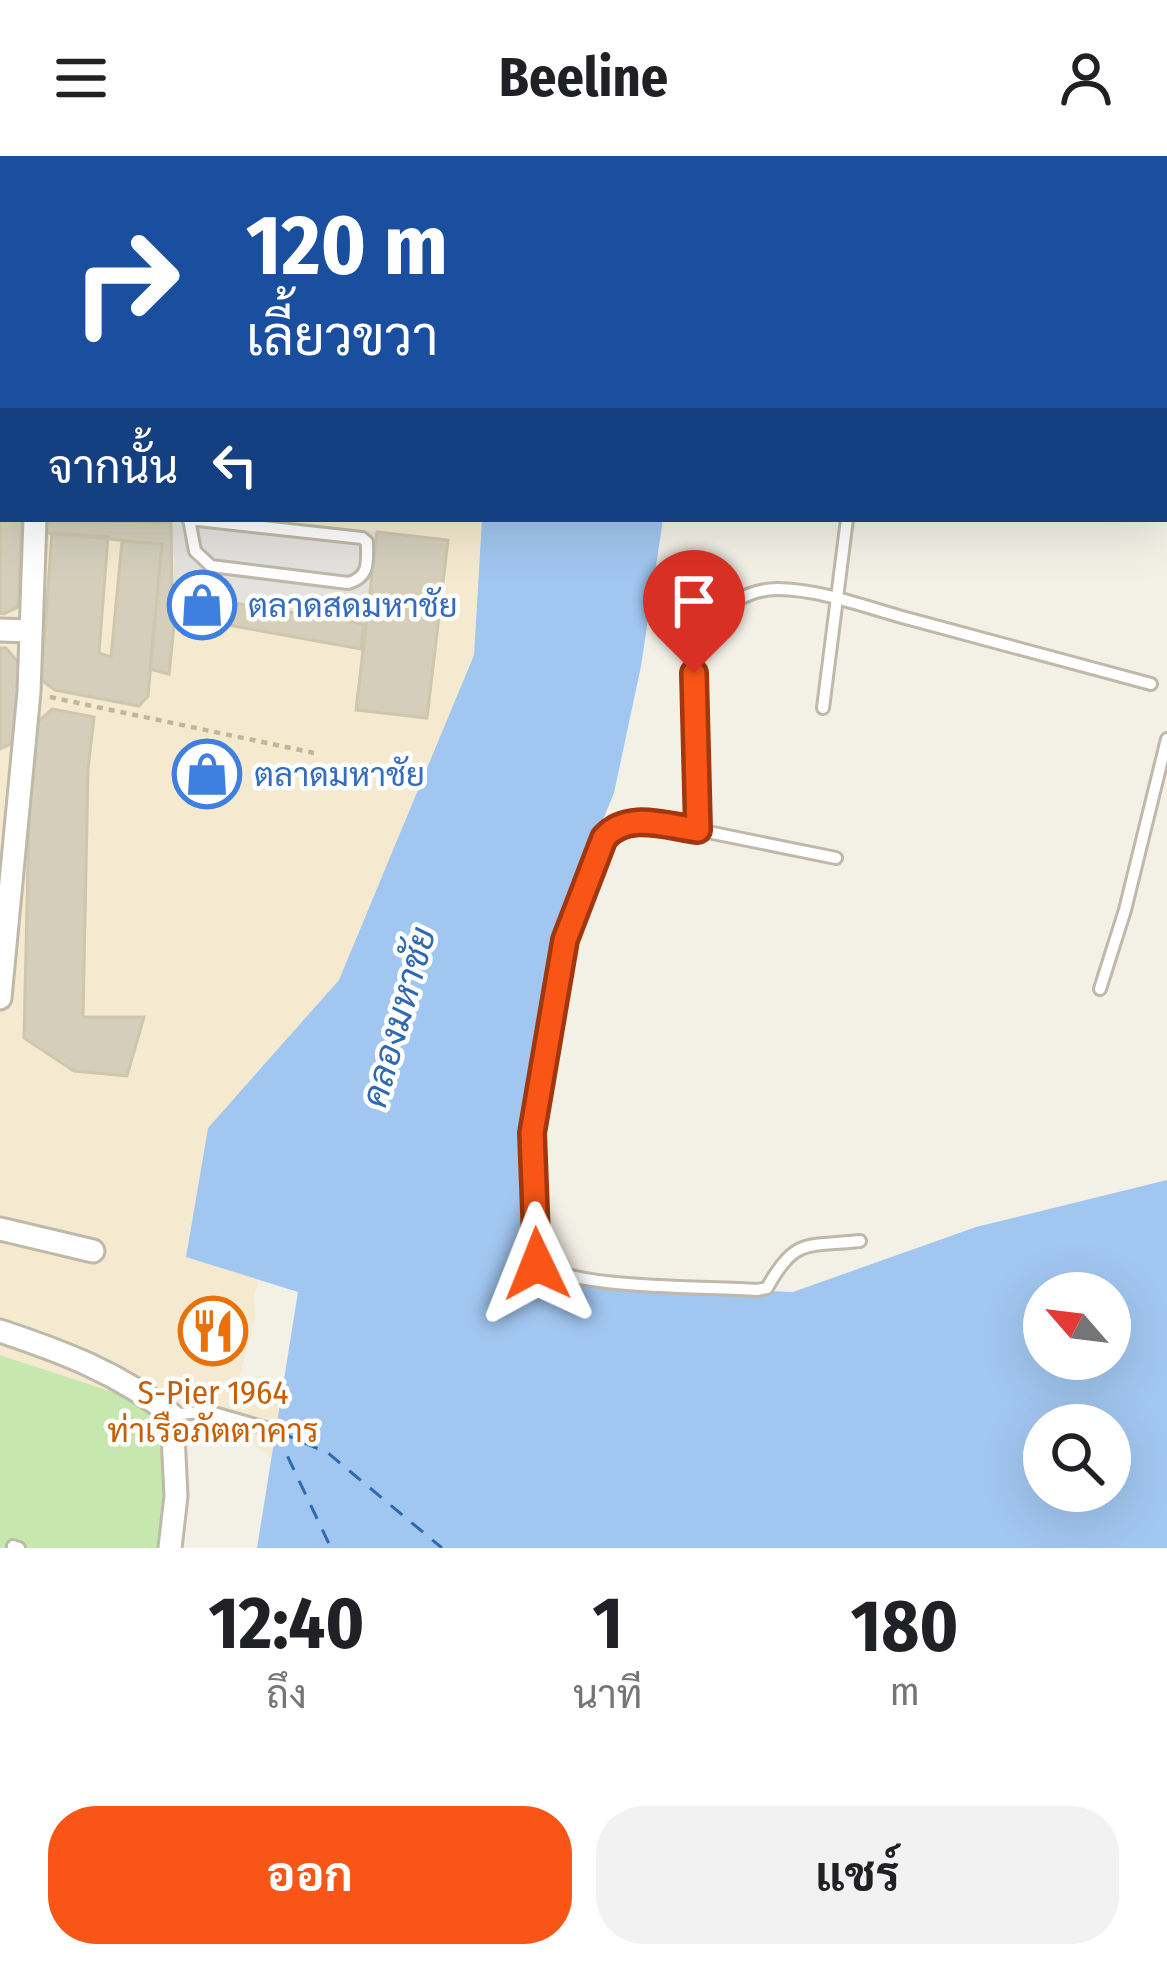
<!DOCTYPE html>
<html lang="th">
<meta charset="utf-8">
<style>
body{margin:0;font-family:"Fira Sans Condensed",Sarabun,sans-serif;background:#f2f2f2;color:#202124;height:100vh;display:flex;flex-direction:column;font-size:45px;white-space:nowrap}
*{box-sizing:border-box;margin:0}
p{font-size:39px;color:#757577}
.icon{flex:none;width:66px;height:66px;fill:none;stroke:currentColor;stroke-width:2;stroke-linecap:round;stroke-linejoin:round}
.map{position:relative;height:1392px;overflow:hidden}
.drawer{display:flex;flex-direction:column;background:#fff;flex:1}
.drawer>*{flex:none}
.top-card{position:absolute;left:0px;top:0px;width:1167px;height:366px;box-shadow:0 12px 48px #0002;background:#1a4fa0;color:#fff;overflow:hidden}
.needle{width:78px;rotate:298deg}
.buttons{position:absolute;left:1023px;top:1116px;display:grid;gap:24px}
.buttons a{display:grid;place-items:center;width:108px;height:108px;border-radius:50%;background:#fff;box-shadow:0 12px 48px #0002;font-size:60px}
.pin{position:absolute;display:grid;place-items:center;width:102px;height:102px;color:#fff;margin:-123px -51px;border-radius:50% 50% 50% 0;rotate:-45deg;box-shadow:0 0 12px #0007}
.pin .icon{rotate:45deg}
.me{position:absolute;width:132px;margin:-66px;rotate:358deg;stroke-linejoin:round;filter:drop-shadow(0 0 9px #0008)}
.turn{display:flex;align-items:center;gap:42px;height:252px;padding:0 48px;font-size:54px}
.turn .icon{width:156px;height:156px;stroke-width:2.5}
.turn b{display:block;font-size:84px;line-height:102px}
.then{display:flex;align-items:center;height:114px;padding:0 48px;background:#0003;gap:24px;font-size:45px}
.eta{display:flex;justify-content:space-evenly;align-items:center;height:204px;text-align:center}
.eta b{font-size:72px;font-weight:700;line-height:84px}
.primary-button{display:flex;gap:24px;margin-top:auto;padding:24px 48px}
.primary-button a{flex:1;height:138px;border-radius:48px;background:#f95516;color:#fff;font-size:48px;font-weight:700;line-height:138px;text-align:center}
.primary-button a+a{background:#f2f2f2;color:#202124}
header{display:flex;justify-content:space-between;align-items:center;height:156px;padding:0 48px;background:#fff;font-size:54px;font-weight:700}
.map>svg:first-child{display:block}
.commercial{fill:#f5ead0}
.green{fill:#c6e7ae}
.parking{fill:#e4e2de}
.water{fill:#a1c6f0;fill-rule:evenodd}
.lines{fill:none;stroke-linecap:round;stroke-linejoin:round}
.ferry{stroke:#2f69b1;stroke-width:3;stroke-dasharray:15 12;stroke-linecap:butt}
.building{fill:#d4cebb;stroke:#cfc6ae;stroke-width:3}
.lane-casing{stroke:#beb9a8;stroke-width:16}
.street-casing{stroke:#beb9a8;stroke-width:27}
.secondary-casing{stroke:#d3ca95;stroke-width:33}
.path{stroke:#c0b799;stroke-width:4.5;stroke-dasharray:6 6;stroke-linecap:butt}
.lane{stroke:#fff;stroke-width:10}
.street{stroke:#fff;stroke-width:21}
.secondary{stroke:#fef8c4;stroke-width:27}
.route-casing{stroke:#a2370e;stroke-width:30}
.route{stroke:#f95516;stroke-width:21}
.labels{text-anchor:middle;stroke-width:9;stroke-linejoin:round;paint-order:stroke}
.shop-label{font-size:33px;fill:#366cbe;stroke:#fff;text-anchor:start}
.food-label{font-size:33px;fill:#c56008;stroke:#fff}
.water-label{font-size:36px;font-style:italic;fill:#2f69b1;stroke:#fff}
</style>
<header><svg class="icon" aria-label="menu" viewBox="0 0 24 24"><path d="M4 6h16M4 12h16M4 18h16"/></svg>Beeline<svg class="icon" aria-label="person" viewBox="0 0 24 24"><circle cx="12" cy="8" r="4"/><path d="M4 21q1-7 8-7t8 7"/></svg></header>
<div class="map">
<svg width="1167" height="1392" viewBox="0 0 1167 1392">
<rect width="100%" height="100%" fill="#f3f0e6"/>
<path class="commercial" d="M0,0H503L3,3V363H482L474,499L339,824L208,972L187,1093L261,1111L254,1142L255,1162L237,1230L336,1257L288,1316L246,1282L0,1209Z"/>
<path class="green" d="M0,1199L158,1251L163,1330L158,1392H0Z"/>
<path class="parking" d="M160,363H270L377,376L364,468L172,437L175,402Z"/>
<path class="water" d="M503,0H688V3H503Z
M482,363H663L641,510L614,637L559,770L527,955L533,1119L631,1130L793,1136L976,1071L1167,1024V1392H257L298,1136L186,1101L208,972L339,824L474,499ZM1044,1137H1110V1203H1044ZM1044,1269H1110V1335H1044Z"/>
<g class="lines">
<path class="ferry" d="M276,1276L331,1392
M279,1276L328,1297L442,1392"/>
</g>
<path class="building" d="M0,129H3V218H0Z
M0,231H3V334H0Z
M0,348L3,363H22L18,451L4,458L0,457Z
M47,363L171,367L172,437L364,468L361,493L189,462L174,470L169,518L150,513L162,388L46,377Z
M377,376L448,384L427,562L356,554Z
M52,377L108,381L99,497L111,501L122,385L162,388L148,540L139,550L55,534L41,524Z
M0,492H6L24,513L17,585L0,593Z
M52,553L94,561L88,613L83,861H144L127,920L74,915L24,882L31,572Z"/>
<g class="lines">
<defs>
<path id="lane" d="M1164,129L1167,128
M1164,275L1167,283
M188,363H189L362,382L367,386C367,406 370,421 348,427L211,410L195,395L189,363
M823,552L847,363
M698,674C665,670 627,655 604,682L565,785L532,977L537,1108C581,1134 702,1130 757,1134L767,1132C795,1081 806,1091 860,1085
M836,702L698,674L694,517C701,475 728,434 777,433C817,433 863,450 902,461C985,483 1068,505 1151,528
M1100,833L1125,754L1167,583
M172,1259L207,1255L276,1275
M13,1390L19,1392"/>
<path id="street" d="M49,3V0
M962,3L963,0
M0,226H3
M0,339H3
M0,474L31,475
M0,842L29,536L35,363
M0,1073L93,1095
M0,1175C63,1196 119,1217 172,1259L176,1340L170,1392"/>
<path id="secondary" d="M0,110H3"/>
</defs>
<use href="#lane" class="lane-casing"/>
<use href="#street" class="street-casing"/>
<use href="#secondary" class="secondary-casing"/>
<path class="path" d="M50,541L314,597"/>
<use href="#lane" class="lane"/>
<use href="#street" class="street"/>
<use href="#secondary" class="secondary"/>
</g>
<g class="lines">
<defs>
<path id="route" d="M537,1108L532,977L565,784L604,682C627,655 666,670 698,674L694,517"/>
</defs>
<use href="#route" class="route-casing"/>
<use href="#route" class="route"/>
</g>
<defs>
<symbol id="shop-ring" viewBox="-11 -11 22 22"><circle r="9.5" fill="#fff" stroke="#3f7fe0" stroke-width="1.5"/><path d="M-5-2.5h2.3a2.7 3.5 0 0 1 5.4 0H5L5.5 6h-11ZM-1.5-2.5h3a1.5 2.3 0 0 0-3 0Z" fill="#3f7fe0"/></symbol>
<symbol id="restaurant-ring" viewBox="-11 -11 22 22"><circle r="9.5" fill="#fff" stroke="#e8710a" stroke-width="1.5"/><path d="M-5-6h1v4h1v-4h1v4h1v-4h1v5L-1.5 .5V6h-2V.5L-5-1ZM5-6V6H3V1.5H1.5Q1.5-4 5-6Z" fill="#e8710a"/></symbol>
</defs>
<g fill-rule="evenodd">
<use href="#shop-ring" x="164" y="411" width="76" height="76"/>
<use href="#shop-ring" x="169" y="580" width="76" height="76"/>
<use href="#restaurant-ring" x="175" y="1137" width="76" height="76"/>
</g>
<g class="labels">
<g class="shop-label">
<text x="248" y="461">ตลาดสดมหาชัย</text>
<text x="254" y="630">ตลาดมหาชัย</text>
</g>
<g class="food-label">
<text x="213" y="1248">S-Pier 1964<tspan x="213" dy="38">ท่าเรือภัตตาคาร</tspan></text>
</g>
<g class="water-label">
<text transform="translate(398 861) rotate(-74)" y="13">คลองมหาชัย</text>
</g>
</g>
</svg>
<div class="buttons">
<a><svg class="needle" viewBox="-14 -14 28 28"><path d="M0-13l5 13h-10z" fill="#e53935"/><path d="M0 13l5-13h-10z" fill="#757577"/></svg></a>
<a><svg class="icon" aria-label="search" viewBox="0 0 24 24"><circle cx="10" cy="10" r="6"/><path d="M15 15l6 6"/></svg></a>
</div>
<div class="pin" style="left:694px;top:517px;background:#d93025"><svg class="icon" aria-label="arrive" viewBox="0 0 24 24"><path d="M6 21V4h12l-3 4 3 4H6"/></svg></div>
<svg class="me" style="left:537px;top:1108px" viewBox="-20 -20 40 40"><path d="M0-17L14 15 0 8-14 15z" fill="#f95516" stroke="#fff" stroke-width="4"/></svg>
<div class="top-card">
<div class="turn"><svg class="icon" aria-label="right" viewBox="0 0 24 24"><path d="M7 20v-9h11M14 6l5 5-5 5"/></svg><div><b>120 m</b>เลี้ยวขวา</div></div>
<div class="then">จากนั้น<svg class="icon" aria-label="left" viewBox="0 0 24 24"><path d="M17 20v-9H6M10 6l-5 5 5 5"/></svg></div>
</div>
</div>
<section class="drawer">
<div class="eta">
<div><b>12:40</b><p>ถึง</p></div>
<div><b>1</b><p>นาที</p></div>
<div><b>180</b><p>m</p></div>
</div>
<div class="primary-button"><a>ออก</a><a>แชร์</a></div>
</section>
